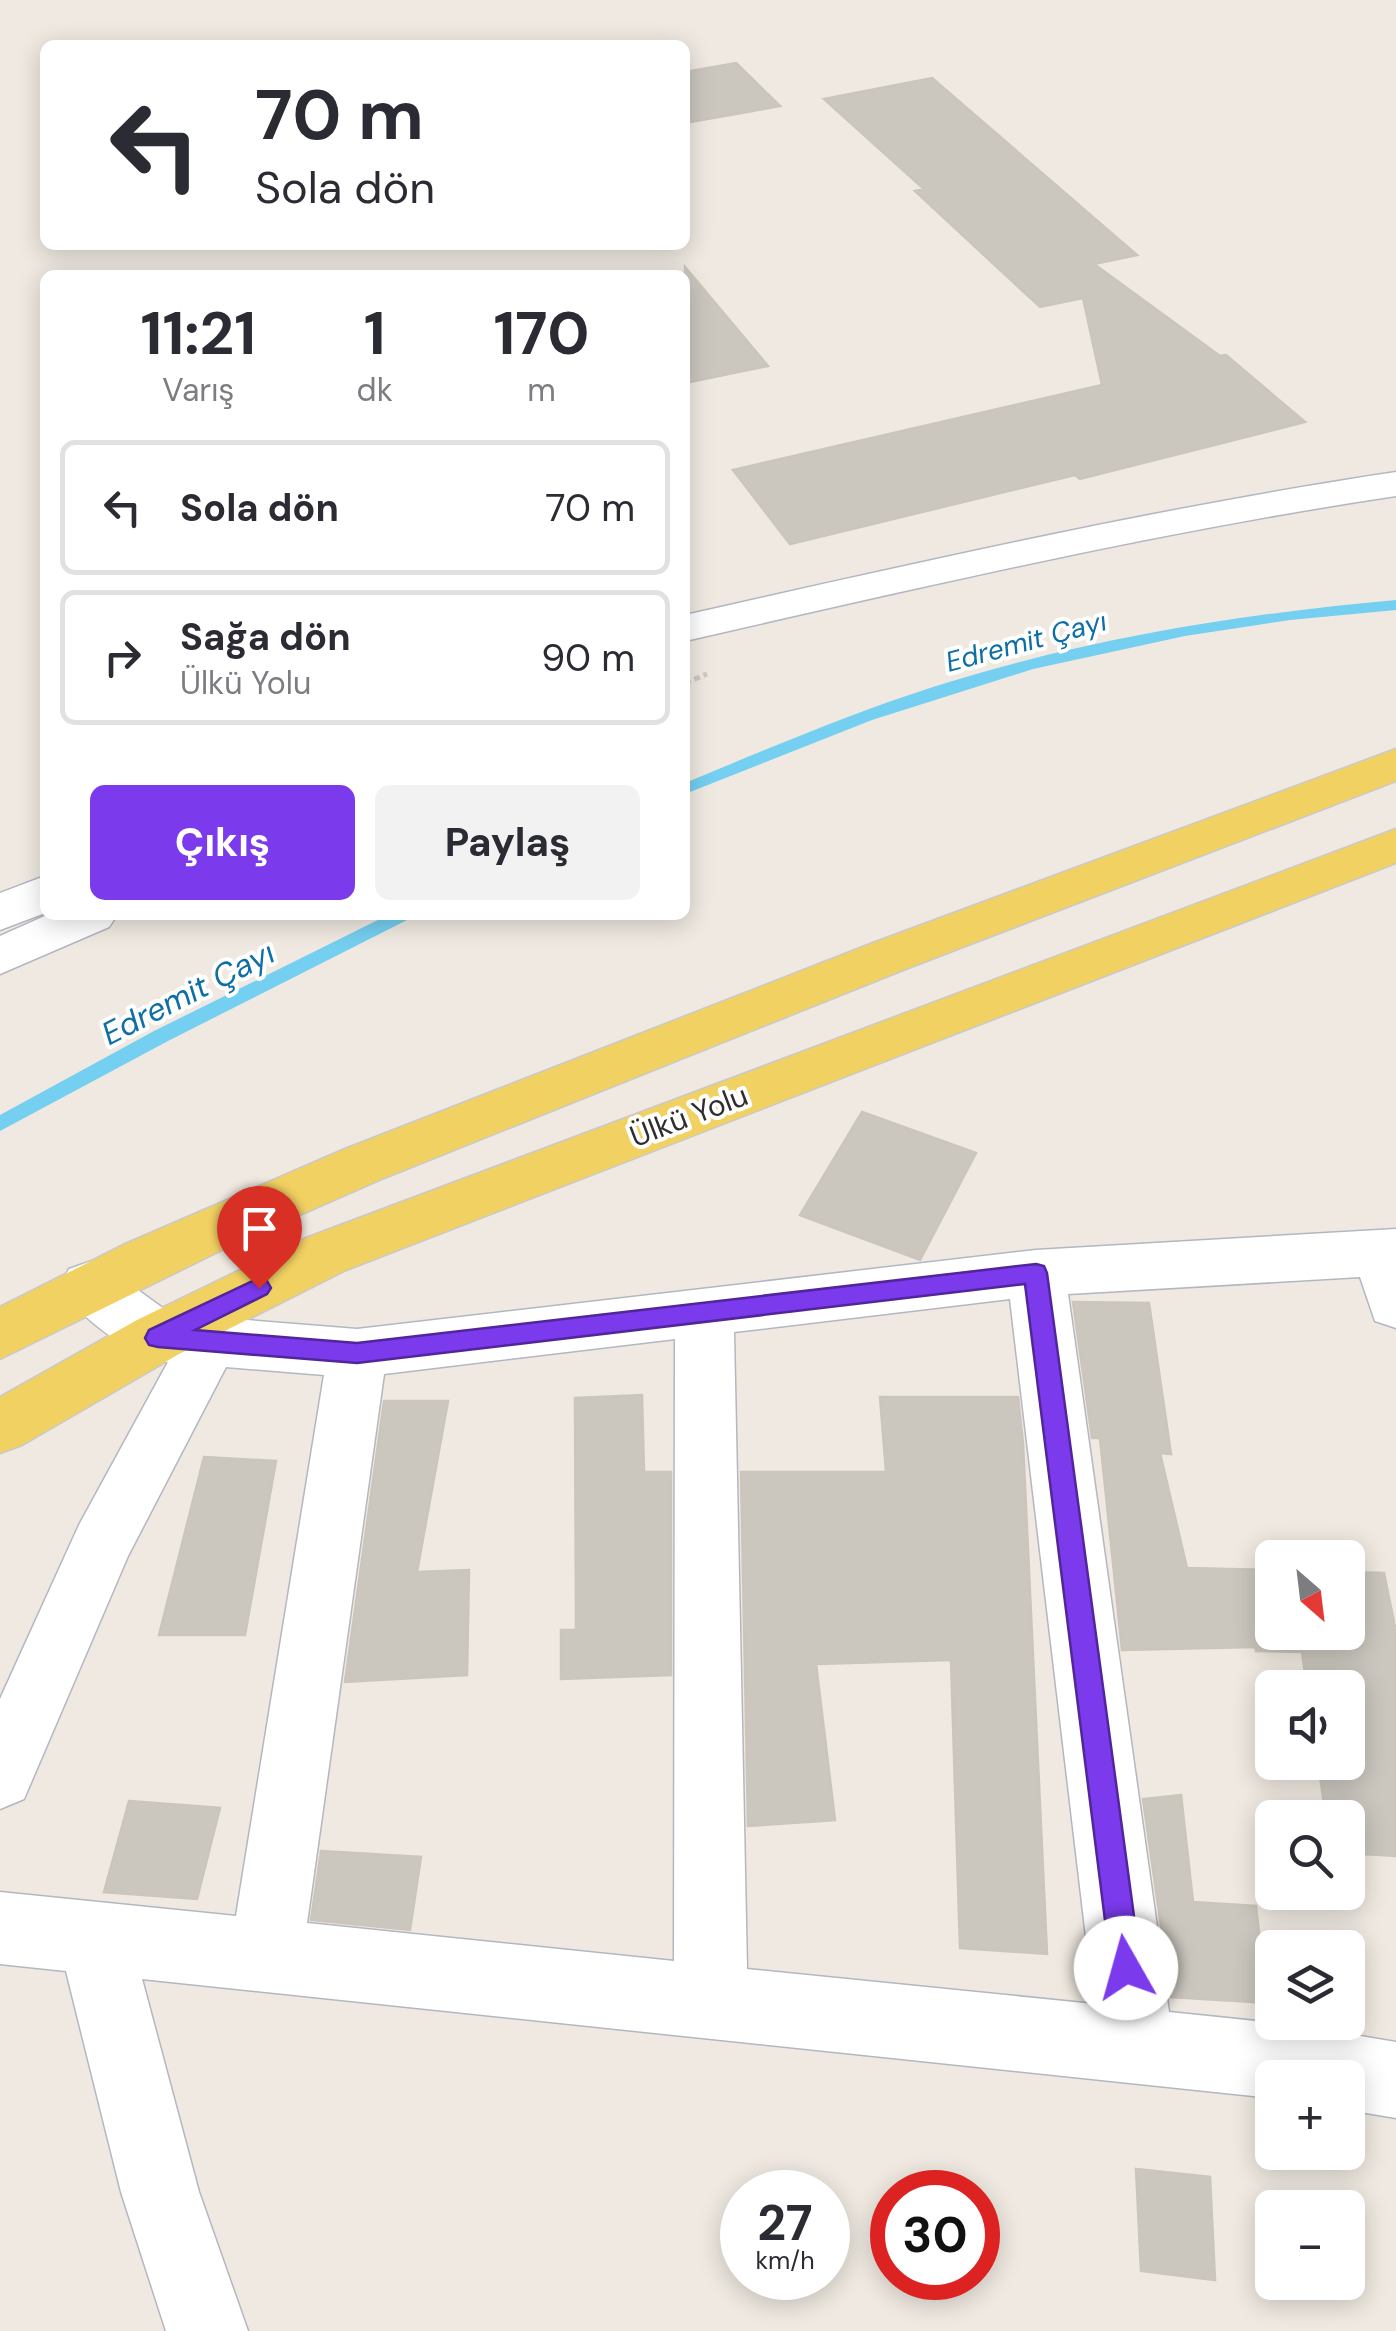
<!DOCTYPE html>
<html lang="tr">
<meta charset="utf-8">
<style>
body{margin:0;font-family:"DM Sans",sans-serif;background:#f2f2f3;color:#2b2b33;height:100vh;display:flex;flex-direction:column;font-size:38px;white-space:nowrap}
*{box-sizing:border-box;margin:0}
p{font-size:32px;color:#7c7c81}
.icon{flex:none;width:55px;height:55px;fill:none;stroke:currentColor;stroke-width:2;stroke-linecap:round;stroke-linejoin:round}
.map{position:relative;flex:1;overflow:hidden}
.side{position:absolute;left:40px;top:270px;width:650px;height:650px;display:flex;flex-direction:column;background:#fff;border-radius:15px;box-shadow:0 5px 25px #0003}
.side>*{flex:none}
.banner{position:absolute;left:40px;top:40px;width:650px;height:210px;border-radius:15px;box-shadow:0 5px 25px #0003;background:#fff;color:#2b2b33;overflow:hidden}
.needle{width:65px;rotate:152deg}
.tools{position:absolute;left:1255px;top:1540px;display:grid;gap:20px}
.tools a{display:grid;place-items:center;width:110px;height:110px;border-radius:15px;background:#fff;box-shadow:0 5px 25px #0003;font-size:50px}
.speed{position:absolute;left:720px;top:2170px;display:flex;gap:20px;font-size:50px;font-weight:700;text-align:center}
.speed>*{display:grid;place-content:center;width:130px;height:130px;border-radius:50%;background:#fff;box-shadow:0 5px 25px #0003;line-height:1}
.speed small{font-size:25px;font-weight:400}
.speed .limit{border:15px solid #d22;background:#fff;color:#111}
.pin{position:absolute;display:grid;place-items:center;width:85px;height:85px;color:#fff;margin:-102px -42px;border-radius:50% 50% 50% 0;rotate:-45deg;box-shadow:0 0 10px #0007}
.pin .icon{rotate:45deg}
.me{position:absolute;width:110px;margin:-55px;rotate:353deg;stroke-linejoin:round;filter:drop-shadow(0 0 8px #0008)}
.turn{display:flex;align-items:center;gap:35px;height:210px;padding:0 50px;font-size:45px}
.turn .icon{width:130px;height:130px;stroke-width:2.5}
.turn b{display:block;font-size:70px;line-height:85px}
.eta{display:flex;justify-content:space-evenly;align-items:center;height:170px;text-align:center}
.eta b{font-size:60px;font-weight:700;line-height:70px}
.action{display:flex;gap:20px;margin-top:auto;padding:20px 50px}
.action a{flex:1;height:115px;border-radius:15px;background:#7c3aed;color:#fff;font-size:40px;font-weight:700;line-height:115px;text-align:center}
.action a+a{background:#f2f2f3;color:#2b2b33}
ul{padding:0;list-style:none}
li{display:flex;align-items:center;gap:30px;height:135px;margin:0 20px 15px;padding:0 30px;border:5px solid #e1e1e2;border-radius:15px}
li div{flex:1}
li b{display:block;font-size:38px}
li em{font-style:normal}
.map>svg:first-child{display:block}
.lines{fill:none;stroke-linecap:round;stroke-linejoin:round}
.stream{fill:#75cff0;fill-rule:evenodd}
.building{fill:#cbc7bf;stroke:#cbc5ba;stroke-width:2.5}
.minor-casing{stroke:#b4b7c1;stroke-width:3}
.major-casing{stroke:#c9c9c9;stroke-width:3}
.path{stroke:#c9c9c9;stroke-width:5;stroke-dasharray:6 4;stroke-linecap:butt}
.minor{fill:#fff;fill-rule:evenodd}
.major{fill:#f2d163;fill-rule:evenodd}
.route{fill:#7c3aed;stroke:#51269a;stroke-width:2.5}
.labels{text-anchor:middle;stroke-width:8;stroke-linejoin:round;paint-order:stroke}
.far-water-label{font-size:28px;font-style:italic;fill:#0d6fa3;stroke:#fff}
.street-label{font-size:30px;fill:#2e2e2e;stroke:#fff}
.water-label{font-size:32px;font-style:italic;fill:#0d6fa3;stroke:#fff}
</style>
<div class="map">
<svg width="1396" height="2331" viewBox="0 0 1396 2331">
<rect width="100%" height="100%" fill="#efe9e1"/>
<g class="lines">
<path class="stream" d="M1396,600V610L1290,620L1185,636L1033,669L872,720L685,794V783C767,749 849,714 933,687C1084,639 1239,614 1396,600Z
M388,915H412L409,919L168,1041L0,1131V1115L154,1031Z"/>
</g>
<path class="building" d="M736,63L780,106L685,123V72Z
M932,78L1137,255L1094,264L1220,356L1226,355L1305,422L1080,479L1075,475L790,544L733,470L1102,385L1083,298L1040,307L915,191L924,189L824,99Z
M685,267L768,366L685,383Z
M862,1112L976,1153L920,1260L800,1215Z
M1073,1302L1149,1303L1171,1454L1160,1453L1187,1568L1272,1570V1632H1348V1572L1384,1573L1396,1632V1856L1348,1853V1818H1326L1318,1762H1348V1688H1307L1302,1652L1256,1651L1255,1647L1122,1650L1100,1438H1092Z
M642,1395L644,1472H671V1675L561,1679V1630H576L575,1398Z
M880,1397H1018L1023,1443L1047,1954L960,1948L951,1660L816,1664L835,1820L748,1826L741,1472H886Z
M384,1401H448L417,1572L469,1570L467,1675L345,1682Z
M204,1457L276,1461L245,1635H159Z
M1181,1795L1193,1902L1256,1906L1267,2003L1171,1997L1143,1799Z
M129,1801L220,1808L197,1899L104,1892Z
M321,1851L421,1857L410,1930L311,1920Z
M1136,2169L1210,2177L1215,2280L1141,2271Z"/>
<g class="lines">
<defs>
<path id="minor" d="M1396,472V496C1156,532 921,587 685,641V615C921,562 1156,508 1396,472Z
M45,876V913L0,930V893Z
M47,915H117L109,927L0,974V936Z
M1396,1229V1328L1375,1321L1360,1277L1068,1294L1169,2012L1295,2025L1396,2042V2118L1348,2110V2078H1272V2098L142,1979L199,2192L248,2331H166L121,2192L66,1971L0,1964V1892L236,1916L324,1375L226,1367L128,1556L24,1799L0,1809V1699L79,1525L168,1362C134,1359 75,1315 60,1285L69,1269L89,1262L109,1269L171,1314L357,1329L1036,1250ZM1010,1299L1094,2004L747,1969L734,1332ZM675,1339L674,1961L307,1923L384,1374Z"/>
<path id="major" d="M1396,749V781L908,968L384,1178L236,1243L0,1359V1307L123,1245L345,1149L873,943Z
M1396,829V863L346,1270L179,1354L22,1445L0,1453V1397L137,1320L306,1238Z"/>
</defs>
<use href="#minor" class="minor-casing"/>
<use href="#major" class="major-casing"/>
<path class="path" d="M685,683L707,674"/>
<use href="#minor" class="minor"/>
<use href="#major" class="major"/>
</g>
<path class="route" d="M1036,1264L1044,1266L1047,1273L1141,1968L1136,1979L1126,1983L1115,1979L1111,1968L1025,1284L357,1363L158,1347L149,1345L145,1338L149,1330L259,1278L267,1281L271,1288L267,1294L195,1330L357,1343Z"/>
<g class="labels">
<g class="far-water-label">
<text transform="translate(1026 641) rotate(-15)" y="10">Edremit Çayı</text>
</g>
<g class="street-label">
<text transform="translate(689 1116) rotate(-21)" y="10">Ülkü Yolu</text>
</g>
<g class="water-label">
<text transform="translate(188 993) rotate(-27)" y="11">Edremit Çayı</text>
</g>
</g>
</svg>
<div class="tools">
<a><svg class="needle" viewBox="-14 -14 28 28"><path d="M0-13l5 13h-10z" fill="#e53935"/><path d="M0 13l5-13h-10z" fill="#7c7c81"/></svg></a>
<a><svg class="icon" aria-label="sound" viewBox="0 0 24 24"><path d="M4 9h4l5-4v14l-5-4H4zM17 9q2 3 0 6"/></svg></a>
<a><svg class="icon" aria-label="search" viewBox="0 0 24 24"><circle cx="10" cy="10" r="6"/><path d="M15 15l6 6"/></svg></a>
<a><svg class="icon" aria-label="layers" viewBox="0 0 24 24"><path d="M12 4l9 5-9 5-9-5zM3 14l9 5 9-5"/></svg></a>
<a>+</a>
<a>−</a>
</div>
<div class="speed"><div>27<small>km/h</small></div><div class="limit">30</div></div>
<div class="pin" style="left:259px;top:1288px;background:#d93025"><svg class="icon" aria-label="arrive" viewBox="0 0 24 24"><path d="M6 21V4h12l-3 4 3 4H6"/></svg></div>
<svg class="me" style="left:1126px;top:1968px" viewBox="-20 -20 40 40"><circle r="19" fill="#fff"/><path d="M0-13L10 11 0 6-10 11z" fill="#7c3aed"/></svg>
<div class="banner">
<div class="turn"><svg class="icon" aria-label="left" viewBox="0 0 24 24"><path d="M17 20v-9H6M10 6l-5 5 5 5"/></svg><div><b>70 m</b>Sola dön</div></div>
</div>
<section class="side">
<div class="eta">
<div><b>11:21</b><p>Varış</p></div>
<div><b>1</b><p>dk</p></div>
<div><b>170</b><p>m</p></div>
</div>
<ul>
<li><svg class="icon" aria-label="left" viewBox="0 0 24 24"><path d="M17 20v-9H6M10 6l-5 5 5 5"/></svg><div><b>Sola dön</b></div><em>70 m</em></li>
<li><svg class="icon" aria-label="right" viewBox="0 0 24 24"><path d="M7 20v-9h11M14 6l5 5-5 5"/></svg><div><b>Sağa dön</b><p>Ülkü Yolu</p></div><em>90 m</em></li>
</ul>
<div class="action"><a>Çıkış</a><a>Paylaş</a></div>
</section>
</div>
